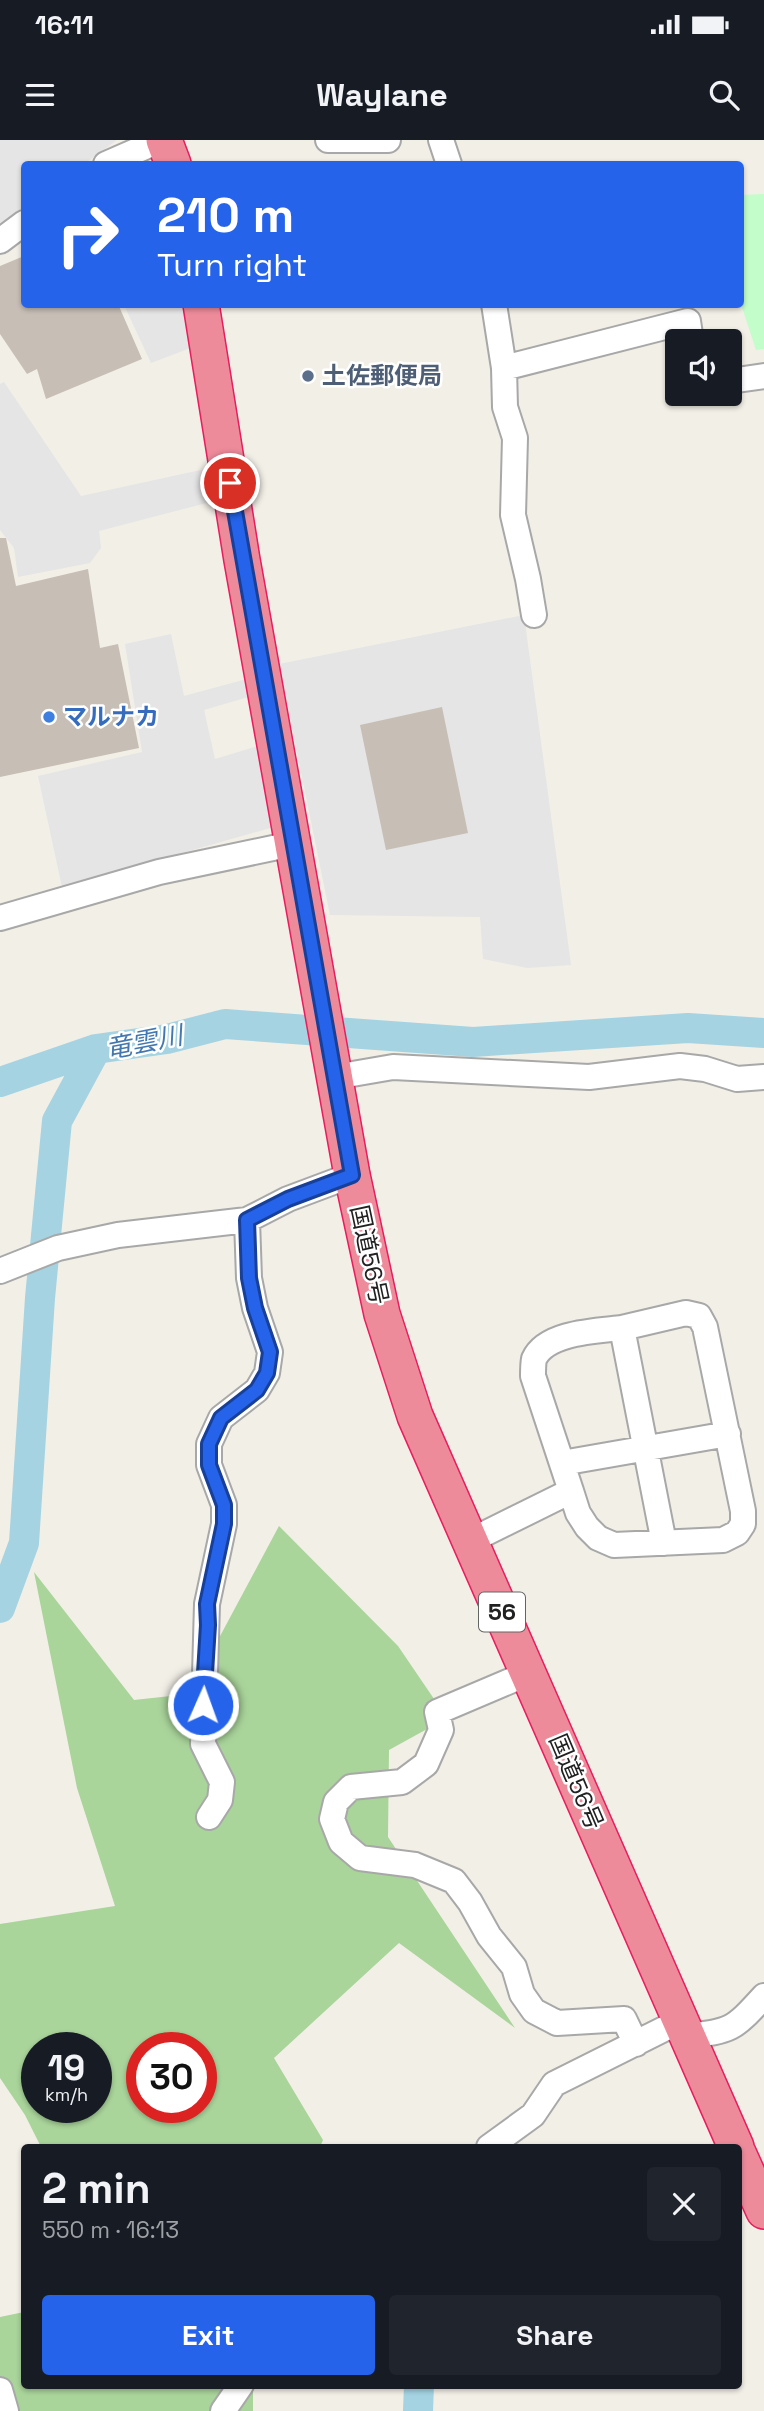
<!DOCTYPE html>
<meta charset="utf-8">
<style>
body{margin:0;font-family:"Space Grotesk","Noto Sans JP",sans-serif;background:#20242c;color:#f1f3f6;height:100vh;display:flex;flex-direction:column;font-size:26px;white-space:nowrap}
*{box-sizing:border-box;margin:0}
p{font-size:23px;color:#9ea1a6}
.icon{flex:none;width:38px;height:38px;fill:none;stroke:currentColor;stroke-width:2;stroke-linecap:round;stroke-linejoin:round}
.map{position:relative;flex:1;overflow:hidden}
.drawer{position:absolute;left:21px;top:2004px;width:721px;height:245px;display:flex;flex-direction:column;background:#171b24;border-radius:7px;box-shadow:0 2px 5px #0004}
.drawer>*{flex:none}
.hud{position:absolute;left:21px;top:21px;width:723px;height:147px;border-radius:7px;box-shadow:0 2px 5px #0004;background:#2563eb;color:#fff;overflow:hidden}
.fabs{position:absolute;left:665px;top:189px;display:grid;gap:14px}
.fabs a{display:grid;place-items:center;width:77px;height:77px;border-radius:7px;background:#171b24;box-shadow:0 2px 5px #0004;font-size:35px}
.speed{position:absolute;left:21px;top:1892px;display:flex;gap:14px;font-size:35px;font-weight:700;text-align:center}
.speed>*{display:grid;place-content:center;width:91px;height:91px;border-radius:50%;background:#171b24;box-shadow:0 2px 5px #0004;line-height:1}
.speed small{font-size:18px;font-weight:400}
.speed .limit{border:10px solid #d22;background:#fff;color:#111}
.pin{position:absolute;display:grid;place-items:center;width:60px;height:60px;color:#fff;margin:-30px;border:4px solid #fff;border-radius:50%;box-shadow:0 2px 7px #0007}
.me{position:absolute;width:77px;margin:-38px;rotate:2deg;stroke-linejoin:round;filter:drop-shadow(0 0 5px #0008)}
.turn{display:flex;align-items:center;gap:24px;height:147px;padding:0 21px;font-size:32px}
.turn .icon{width:91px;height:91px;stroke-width:2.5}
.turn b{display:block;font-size:49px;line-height:60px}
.round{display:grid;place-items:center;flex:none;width:74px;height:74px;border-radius:7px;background:#20242c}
.summary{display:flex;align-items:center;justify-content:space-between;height:119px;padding:0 21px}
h1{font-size:42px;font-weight:700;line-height:52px}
.primary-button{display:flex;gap:14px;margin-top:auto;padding:14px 21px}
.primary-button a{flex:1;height:80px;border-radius:7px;background:#2563eb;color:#fff;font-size:28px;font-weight:700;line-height:80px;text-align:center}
.primary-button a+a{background:#20242c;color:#f1f3f6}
.status{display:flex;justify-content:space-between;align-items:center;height:49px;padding:0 35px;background:#171b24;direction:ltr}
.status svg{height:19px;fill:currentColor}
header{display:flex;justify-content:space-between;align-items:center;height:91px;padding:0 21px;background:#171b24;font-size:32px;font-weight:700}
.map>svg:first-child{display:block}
.forest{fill:#a9d49a;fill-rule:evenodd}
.park{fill:#c3fdc9}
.parking{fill:#e5e5e5}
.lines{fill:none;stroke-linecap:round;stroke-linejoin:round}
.river{stroke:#a5d3e2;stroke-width:30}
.building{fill:#c7beb6}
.minor-casing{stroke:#a8a8a8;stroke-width:28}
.highway-casing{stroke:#e71d5e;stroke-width:38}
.minor{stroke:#fff;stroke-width:24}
.highway{stroke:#ed8b9b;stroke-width:35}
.route-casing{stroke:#184099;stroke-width:18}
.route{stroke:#2563eb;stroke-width:12}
.service-dot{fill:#5c6f8a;stroke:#fff;stroke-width:2.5}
.shop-dot{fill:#3f7fe0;stroke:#fff;stroke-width:2.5}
.labels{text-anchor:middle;stroke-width:5;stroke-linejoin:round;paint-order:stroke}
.shield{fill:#fff;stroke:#646464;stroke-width:2}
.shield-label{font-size:23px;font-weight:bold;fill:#212121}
.service-label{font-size:24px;font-weight:bold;fill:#4e5e75;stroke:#fff;text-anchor:start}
.shop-label{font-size:24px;font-weight:bold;fill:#366cbe;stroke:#fff;text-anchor:start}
.street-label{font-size:24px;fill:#212121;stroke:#fff}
.water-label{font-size:26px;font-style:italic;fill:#4377b0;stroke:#fff}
</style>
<div class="status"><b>16:11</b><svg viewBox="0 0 49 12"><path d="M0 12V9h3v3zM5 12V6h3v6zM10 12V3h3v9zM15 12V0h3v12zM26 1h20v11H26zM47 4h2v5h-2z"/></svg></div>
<header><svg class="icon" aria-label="menu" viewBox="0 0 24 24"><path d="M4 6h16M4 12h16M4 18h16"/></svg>Waylane<svg class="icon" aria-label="search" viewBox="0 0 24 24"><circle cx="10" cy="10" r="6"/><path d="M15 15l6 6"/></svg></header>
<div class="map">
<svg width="764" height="2271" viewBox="0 0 764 2271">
<rect width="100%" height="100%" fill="#f2efe7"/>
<path class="forest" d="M279,1386L398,1506L447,1578L389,1610L388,1697L515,1888L399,1803L274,1918L323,2000L320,2007H41L25,1975L0,1938V1784L115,1766L77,1648L34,1432L134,1560L189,1554ZM37,1908H96V1967H37ZM142,1908H201V1967H142Z
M24,2172V2245H253V2271H0V2177Z"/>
<path class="park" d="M764,54V209L756,210L740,161V55Z"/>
<path class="parking" d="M0,0H117L84,24H24V72L0,92Z
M124,165H185L193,207L151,223Z
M4,242L81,356L210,328L218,360L99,391L101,408L90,423L18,437L14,408L0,390V244Z
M524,475L571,825L527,828L483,819L480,777L330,775L279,524Z
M171,494L184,556L254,537L255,555L204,570L215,619L258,606L274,687L62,747L38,636L142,612L125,504Z"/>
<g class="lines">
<path class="river" d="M0,942L96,909L167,899L225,884L473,902L688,888L764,893
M0,1468L24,1403L40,1158L57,981L96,909
M418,2271L419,2245"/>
</g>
<path class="building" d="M24,116V164H118L142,219L46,259L37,229L27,234L0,194V126Z
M0,398H6L16,446L88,429L100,508L118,504L139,608L0,637Z
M442,567L468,693L386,710L360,585Z"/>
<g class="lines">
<defs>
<path id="minor" d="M328,0H388
M441,0L449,24
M106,24L161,0
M0,101L24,83
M494,164L504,228L505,267L515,298L513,375L528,439L534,475
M504,228L688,181L691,201
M730,241L764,236
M0,778L159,732L292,704
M335,937L393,927L589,937L680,926L705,929L737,939L764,937
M0,1131L58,1108L118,1095L247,1080L288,1059L352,1035
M562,1323L728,1294
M571,1351L578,1373L587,1387L598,1398L614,1405L723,1400L737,1393L743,1384V1371L705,1187L699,1176L686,1173L622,1188L664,1403
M470,1401L571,1351L533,1236C533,1231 533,1224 534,1219C546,1192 597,1191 622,1188
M529,1533L437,1572L441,1590L426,1624L402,1642L351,1647L336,1662L332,1679L341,1702L360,1718L415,1725L454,1741L470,1762L489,1796L514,1827L522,1854L534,1871L557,1883L624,1879L636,1904
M209,1677L220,1660L222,1642L203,1604L207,1464L224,1384V1365L209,1325V1304L221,1278L257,1250L267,1233L270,1212L255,1168L249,1138L247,1080
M686,1896C732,1891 733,1890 764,1856
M489,2007L533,1975L554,1944L680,1881
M0,2250L6,2271
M223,2271L241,2245"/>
<path id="highway" d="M164,0L173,24
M201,164L242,420L352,1035L382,1174L415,1276L736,2007
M738,2013L764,2071"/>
</defs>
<use href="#minor" class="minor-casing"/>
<use href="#highway" class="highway-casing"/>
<use href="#minor" class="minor"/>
<use href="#highway" class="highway"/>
</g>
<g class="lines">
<defs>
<path id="route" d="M203,1565L208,1485L207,1464L224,1384V1365L209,1325V1304L221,1278L257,1250L267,1233L270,1212L255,1168L249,1138L247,1080L288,1059L352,1035L230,343"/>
</defs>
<use href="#route" class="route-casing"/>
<use href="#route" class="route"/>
</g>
<circle class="service-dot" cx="308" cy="236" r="7"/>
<circle class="shop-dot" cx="49" cy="577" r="7"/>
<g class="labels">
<rect class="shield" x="479" y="1452.5" width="46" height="39" rx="5"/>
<g class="shield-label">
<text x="502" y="1480">56</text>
</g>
<g class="service-label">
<text x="322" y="244">土佐郵便局</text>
</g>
<g class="shop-label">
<text x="63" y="585">マルナカ</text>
</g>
<g class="street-label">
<text transform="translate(369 1115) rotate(78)" y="8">国道56号</text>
<text transform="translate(576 1642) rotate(67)" y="8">国道56号</text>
</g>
<g class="water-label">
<text transform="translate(144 902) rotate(-11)" y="9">竜雲川</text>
</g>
</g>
</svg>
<div class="fabs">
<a><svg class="icon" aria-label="sound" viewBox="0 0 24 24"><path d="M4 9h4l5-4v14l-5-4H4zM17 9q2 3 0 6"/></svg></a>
</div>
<div class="speed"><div>19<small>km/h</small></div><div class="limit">30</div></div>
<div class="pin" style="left:230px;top:343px;background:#d93025"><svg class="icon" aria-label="arrive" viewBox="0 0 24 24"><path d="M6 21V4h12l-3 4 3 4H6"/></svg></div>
<svg class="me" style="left:203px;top:1565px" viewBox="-20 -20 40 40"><circle r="17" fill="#2563eb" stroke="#fff" stroke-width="3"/><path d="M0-11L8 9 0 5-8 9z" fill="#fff"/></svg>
<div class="hud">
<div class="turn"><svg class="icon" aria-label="right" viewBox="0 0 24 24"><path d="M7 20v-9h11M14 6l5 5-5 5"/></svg><div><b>210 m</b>Turn right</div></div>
</div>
<section class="drawer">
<div class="summary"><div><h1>2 min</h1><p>550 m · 16:13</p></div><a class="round"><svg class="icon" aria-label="close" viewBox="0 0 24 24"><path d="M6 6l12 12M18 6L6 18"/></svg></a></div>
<div class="primary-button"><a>Exit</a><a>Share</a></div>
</section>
</div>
